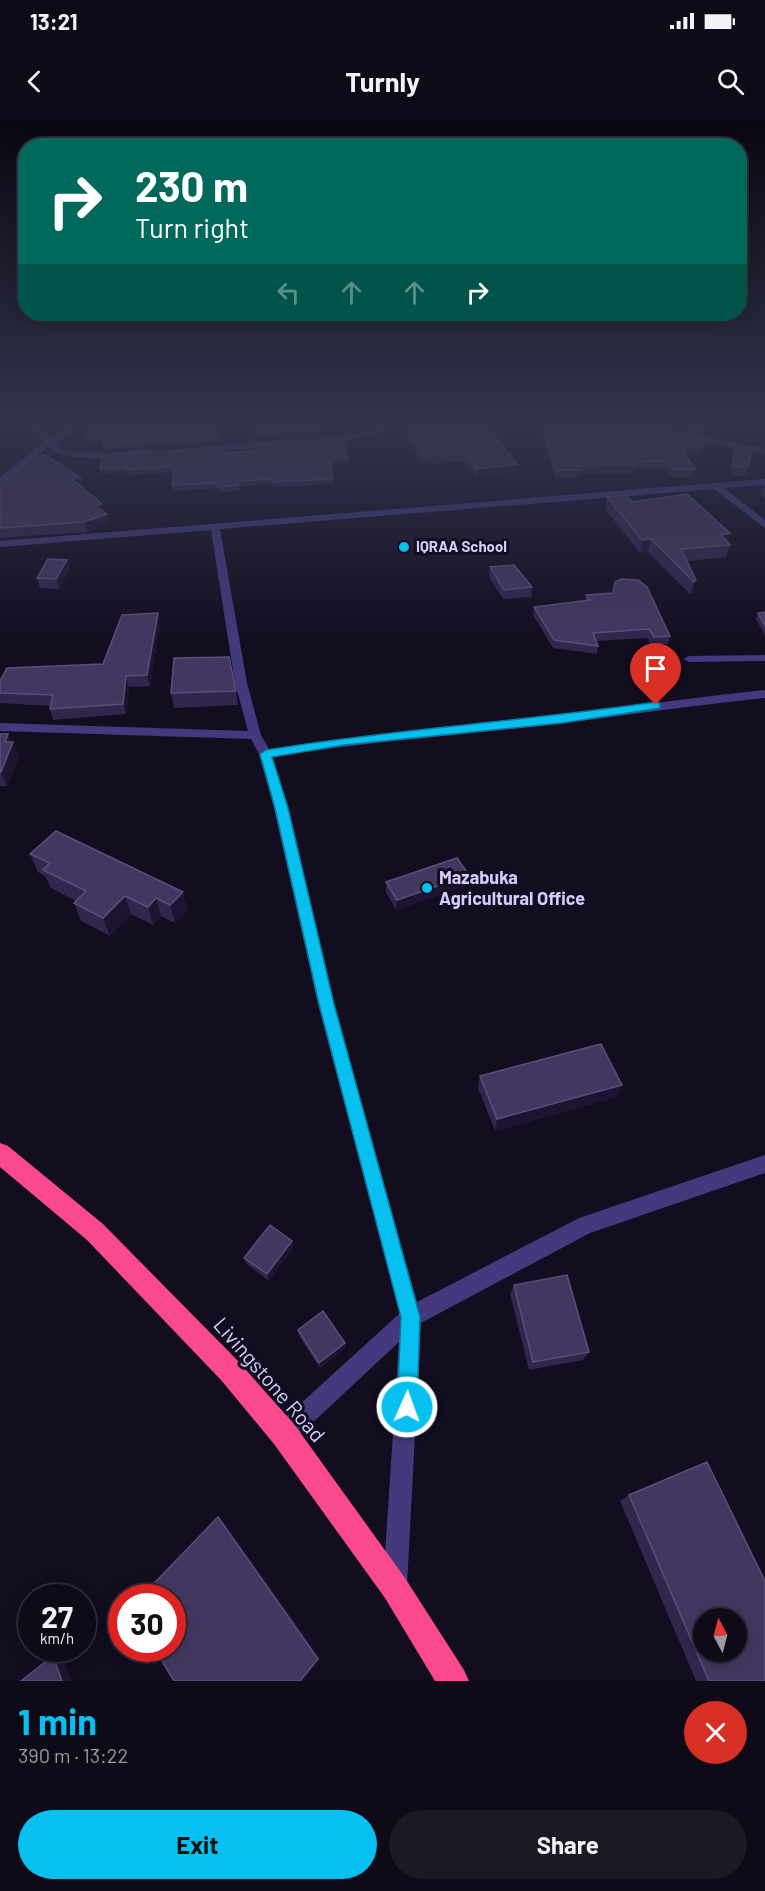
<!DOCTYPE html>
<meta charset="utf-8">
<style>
body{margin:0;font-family:Barlow,sans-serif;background:#1c1824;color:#f1f3f6;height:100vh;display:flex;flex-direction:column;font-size:22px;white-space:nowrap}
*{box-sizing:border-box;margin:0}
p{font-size:20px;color:#9b9aa1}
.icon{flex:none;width:33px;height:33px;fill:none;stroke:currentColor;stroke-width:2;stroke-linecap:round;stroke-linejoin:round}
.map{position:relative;height:1561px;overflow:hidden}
.sheet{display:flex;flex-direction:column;background:#0e0a17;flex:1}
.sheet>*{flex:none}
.guide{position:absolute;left:18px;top:18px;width:729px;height:183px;border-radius:24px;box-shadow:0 3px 15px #0003,0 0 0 2px #2e2b36;background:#00695c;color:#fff;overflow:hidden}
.needle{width:39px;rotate:353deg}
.controls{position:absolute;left:693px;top:1488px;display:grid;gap:12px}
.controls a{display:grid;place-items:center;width:54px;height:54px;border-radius:50%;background:#0e0a17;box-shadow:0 3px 15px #0003,0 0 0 2px #2e2b36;font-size:30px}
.speed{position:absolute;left:18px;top:1464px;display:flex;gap:12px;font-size:30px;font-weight:700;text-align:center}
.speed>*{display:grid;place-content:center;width:78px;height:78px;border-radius:50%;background:#0e0a17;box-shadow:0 3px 15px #0003,0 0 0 2px #2e2b36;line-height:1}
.speed small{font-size:15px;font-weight:400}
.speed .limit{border:9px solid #d22;background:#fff;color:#111}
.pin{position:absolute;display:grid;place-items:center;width:51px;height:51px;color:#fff;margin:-62px -26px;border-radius:50% 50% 50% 0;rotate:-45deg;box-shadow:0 0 6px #0007}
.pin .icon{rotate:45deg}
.me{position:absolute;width:66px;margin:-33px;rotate:2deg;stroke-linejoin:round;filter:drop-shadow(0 0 4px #0008)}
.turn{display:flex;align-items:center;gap:21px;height:126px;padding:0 18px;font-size:27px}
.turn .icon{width:78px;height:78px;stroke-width:2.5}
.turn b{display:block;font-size:42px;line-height:51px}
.lanes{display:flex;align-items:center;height:57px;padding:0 18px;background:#0003;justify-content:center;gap:30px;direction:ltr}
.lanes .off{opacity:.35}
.round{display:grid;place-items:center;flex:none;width:63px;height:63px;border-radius:32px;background:#1c1824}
.summary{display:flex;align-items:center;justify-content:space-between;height:102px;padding:0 18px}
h1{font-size:36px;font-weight:700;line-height:45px;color:#07c0ef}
.action{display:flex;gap:12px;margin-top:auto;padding:12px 18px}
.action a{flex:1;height:69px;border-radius:36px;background:#07c0ef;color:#111;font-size:24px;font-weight:700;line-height:69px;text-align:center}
.action a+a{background:#1c1824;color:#f1f3f6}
.status{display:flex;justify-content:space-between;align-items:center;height:42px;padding:0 30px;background:#0e0a17;direction:ltr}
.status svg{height:16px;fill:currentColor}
header{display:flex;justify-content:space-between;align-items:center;height:78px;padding:0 18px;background:#0e0a17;font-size:27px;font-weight:700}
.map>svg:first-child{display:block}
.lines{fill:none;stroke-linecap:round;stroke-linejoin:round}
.minor{fill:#43397c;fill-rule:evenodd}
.highway{fill:#fa4a8d;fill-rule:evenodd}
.wall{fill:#31264c}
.shaded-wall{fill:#1d1432}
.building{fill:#43375f;stroke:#5a4f78;stroke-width:1.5;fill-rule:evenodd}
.route{fill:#07c0ef;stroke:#057d9b;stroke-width:1.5}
.poi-dot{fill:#07c0ef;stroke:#120d1f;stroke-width:2}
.labels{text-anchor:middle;stroke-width:6;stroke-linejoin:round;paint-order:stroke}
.far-poi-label{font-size:15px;font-weight:bold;fill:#d7ccfe;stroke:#120d1f;text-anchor:start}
.poi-label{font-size:18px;font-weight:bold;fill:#d7ccfe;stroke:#120d1f;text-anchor:start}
.near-street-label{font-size:21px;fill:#d7ccfe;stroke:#120d1f}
</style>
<div class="status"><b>13:21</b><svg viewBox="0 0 49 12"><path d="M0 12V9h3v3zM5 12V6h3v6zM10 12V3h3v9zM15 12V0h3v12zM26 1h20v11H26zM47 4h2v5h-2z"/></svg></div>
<header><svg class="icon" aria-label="back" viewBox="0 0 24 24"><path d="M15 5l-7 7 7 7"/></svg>Turnly<svg class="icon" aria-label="search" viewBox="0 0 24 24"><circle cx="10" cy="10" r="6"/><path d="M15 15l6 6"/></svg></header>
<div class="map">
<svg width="765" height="1561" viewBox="0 0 765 1561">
<rect width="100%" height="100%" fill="#120d1f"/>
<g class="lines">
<path class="minor" d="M29,304H38L50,318L72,304H83L54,323C67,339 131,330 152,329L156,332L152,335C129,336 64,345 48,327L0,364V357L44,322Z
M394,304H411L342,322L200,332L196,329L200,326L342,316Z
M683,313L765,328V334L680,318V314Z
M765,359V365L724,368L765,400V408L714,369L220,409L247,563L261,615L269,629C366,613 464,607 562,595C630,587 697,577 765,570V578C697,585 630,595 562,603C465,615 368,621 272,637L288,688L334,884L417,1182L579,1098L765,1035V1053L590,1113L421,1203L407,1465L404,1474L395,1477L386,1474L383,1465L399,1222L292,1322L284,1325L276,1322L273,1314L276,1306L400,1193L318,884L274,688L259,634L251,619L0,611V603L248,611L235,563L211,410L0,427V421Z
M765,535V541L689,542L683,539L689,536Z"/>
<path class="highway" d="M0,1023L8,1026L103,1104L239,1242L294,1304L405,1458L464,1550L469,1561H435L385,1478L274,1324L221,1260L87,1120L0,1047Z"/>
</g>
<path class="wall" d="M86,304H220L221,322L104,330L103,325L104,321H83L82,316Z
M640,304H704L702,315Z
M405,305L517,344L516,351L476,357L465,342L422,344L404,312Z
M542,305L703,326L701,333L684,332L695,349L692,357H671L666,349H633L632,353L578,354L577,358H555L541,313Z
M736,326L753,329L745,356H730L733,335Z
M221,333L348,338L349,343L331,344L334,364L272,367V364L239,366V371L219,372V368L173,371L172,365L174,352L127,356L126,352L101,354L100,349Z
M762,365H765V379L760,373Z
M0,366L83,367H81L104,392L107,394L109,403L87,412L0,418Z
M607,377L632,382L728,422L730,425L726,437L687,441L696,460L692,473L690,474L648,432L640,433L605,389Z
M67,440L70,449L59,469L40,468L37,458Z
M490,447L532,467L531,477L503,479L489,457Z
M586,475L670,516L668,524L651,525L647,518L597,521L598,526L597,534L553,528L533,495L534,487L585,480Z
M765,492V516L756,499L758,493Z
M160,504L150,566L129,567L126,594L53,600L50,589V586L0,583V561L103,544Z
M236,571L238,585L174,588L171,573Z
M0,614L11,622H13L19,637L7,666H0Z
M30,734L188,790L175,803L161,796L153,805L131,794L110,816L81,801L74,783L76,781L51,768L45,756L38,752Z
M386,762L468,765L396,790L386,772Z
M480,956L617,977L495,1011L478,968Z
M292,1121L293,1128L269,1161L247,1144L244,1138Z
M514,1165L589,1232L583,1240L529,1250L510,1174Z
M298,1210L345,1223V1228L320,1248L299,1216Z
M629,1375L765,1561H696L620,1381Z"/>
<path class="shaded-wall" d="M333,307V313L254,320V314Z
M517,344L516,351L476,357L477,349Z
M81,358L83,367L74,368L72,359Z
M102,384L104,393L95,386Z
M107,394L109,403L87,412L84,402Z
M730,413L727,425L721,415Z
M651,419L648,432L640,433L642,420Z
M67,440L70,449L59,469L56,459Z
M696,460L692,473L690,474L694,462Z
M158,493L160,504L150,566L147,555Z
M126,556L129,567L126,594L123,584Z
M8,614L12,624L13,622L19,637L7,666L1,652L5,622Z
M469,755L468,765L396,790L397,780Z
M183,772L188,790L175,803L170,785Z
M125,776L131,794L110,816L103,798Z
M156,778L161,796L153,805L148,787Z
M622,965L617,977L495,1011L497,999Z
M292,1121L293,1128L269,1161L267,1154Z
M345,1223V1228L320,1248L319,1243Z
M218,1397L224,1402L321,1539L302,1561H300Z
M53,1536H63L72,1561H62Z"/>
<path class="building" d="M86,304H220V317L103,325L104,315L82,316Z
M252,304H332L333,307L254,314Z
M486,304L517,344L477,349L465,334L423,336L405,305Z
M551,304H635L703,317V326L679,324L695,349H673L668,341L632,342L634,345L577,346L579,350H556L542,305L550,306Z
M686,304H704V307Z
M342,319L348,338L330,339L333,359L272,362L271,359L238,361V365L218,367V363L172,365L174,346L126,350L125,347L100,349L102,336L221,327V333L256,331L255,325Z
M736,326L753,329L748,347H733Z
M45,335L81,358L72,359L102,384L95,386L107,394L84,402L0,408V366L29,340Z
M687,374L730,413L721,415L730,425L681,429L696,460L694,462L651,419L642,420L607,377L626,375L632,382Z
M48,439L67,440L56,459L37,458Z
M514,445L532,467L504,470L490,447Z
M621,459L638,460L647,467L670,516L654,517L649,509L593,513L598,526L554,520L534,487L590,480L586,475L613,473L615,462Z
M765,492V506L758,493Z
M158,493L147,555L126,556L123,584L50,589L53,575L0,573V561L7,548L103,544L122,495Z
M229,537L236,571L171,573L174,538Z
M0,614H8L5,622H13L1,652H0Z
M56,711L183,772L170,785L156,778L148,787L125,776L103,798L74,783L86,771L43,750L50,743L30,734Z
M457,738L469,755L397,780L386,762Z
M601,924L622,965L497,999L480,956Z
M270,1105L292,1121L267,1154L244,1138Z
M567,1155L589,1232L533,1242L514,1165Z
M323,1191L345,1223L319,1243L298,1210Z
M707,1342L765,1461V1561H709L629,1375ZM704,1498H736V1532H704Z
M218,1397L318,1539L300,1561H174L154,1528H172V1478H140Z
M53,1536L62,1561H21Z"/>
<linearGradient id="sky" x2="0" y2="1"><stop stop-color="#0a0711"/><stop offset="0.58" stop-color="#33354d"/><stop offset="1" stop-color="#33354d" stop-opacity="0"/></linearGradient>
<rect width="765" height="523" fill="url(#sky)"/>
<path class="route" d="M656,582L660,583V588L562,603L344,625L272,637L288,688L334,884L420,1197L417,1287L414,1295L407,1297L400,1295L397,1287L401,1197L319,884L275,688L260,634L266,630C395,609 526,601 656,582Z"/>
<g class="poi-dot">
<circle cx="404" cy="427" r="6"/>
<circle cx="427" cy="768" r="6"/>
</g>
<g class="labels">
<g class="far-poi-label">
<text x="416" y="432">IQRAA School</text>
</g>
<g class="poi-label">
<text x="439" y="764">Mazabuka<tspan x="439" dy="21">Agricultural Office</tspan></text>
</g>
<g class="near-street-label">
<text transform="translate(269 1260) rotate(49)" y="7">Livingstone Road</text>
</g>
</g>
</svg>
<div class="controls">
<a><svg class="needle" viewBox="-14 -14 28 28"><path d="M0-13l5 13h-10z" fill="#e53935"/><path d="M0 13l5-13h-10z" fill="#9b9aa1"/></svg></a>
</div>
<div class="speed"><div>27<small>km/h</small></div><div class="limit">30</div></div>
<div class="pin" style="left:656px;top:585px;background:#d93025"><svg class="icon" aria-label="arrive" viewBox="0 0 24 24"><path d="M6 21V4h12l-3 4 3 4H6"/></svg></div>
<svg class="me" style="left:407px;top:1287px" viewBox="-20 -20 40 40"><circle r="17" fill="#07c0ef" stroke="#fff" stroke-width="3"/><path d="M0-11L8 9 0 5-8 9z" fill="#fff"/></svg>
<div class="guide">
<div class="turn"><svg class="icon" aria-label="right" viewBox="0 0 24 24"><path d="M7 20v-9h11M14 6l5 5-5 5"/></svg><div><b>230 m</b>Turn right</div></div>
<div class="lanes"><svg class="icon off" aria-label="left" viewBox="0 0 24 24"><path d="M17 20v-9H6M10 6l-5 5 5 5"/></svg><svg class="icon off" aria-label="ahead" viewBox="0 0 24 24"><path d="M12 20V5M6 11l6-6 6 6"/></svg><svg class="icon off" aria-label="ahead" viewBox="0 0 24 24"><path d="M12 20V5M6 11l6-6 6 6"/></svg><svg class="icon" aria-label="right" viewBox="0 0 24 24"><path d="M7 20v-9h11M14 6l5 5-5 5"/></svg></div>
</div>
</div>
<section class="sheet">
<div class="summary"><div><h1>1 min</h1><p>390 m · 13:22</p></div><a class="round" style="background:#d93025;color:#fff"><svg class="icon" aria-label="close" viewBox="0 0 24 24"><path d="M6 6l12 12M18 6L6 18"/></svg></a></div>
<div class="action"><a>Exit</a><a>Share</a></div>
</section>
